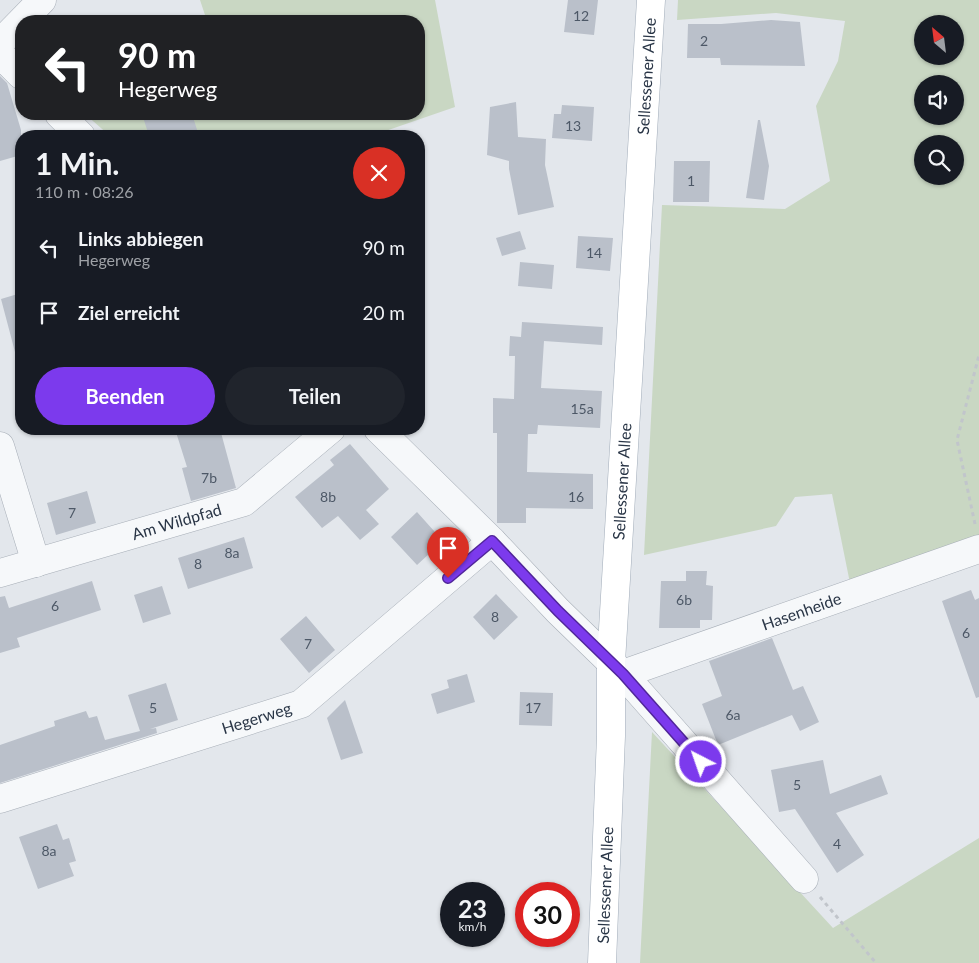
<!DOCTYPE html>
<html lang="de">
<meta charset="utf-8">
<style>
body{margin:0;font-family:Lato,sans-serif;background:#20242c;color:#f1f3f6;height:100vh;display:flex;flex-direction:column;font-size:19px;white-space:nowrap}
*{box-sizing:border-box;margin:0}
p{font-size:16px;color:#9ea1a6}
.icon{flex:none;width:28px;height:28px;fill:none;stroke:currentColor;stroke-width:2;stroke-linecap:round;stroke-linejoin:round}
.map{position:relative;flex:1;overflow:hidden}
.side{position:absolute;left:15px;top:130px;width:410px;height:305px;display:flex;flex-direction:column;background:#171b24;border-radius:20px;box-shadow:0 1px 4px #0004}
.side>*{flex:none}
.hud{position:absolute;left:15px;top:15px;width:410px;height:105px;border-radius:20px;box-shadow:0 1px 4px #0004;background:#202124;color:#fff;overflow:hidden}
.needle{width:32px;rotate:332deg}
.buttons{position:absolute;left:914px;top:15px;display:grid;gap:10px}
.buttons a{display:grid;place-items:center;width:50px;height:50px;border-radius:50%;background:#171b24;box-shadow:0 1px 4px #0004;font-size:25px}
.speed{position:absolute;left:440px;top:882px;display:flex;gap:10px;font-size:25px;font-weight:700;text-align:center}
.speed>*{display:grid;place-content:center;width:65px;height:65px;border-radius:50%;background:#171b24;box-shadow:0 1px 4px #0004;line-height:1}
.speed small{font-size:12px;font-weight:400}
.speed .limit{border:8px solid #d22;background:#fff;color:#111}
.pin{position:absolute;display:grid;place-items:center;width:42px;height:42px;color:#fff;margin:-51px -21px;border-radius:50% 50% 50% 0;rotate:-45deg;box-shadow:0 0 5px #0007}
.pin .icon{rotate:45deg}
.me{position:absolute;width:55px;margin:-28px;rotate:319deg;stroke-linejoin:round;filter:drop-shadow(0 0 4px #0008)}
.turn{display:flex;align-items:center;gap:18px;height:105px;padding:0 20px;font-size:22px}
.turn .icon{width:65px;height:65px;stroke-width:2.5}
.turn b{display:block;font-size:35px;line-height:42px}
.round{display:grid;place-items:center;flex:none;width:52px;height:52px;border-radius:26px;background:#20242c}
.headline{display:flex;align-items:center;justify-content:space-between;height:85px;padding:0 20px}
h1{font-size:30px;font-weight:700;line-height:38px}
.button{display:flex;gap:10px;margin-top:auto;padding:10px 20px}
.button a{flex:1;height:58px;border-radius:30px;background:#7c3aed;color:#fff;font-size:20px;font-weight:700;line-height:58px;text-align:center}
.button a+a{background:#20242c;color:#f1f3f6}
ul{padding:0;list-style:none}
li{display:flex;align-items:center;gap:15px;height:65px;padding:0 20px}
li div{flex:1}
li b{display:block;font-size:19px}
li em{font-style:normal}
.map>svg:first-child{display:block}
.green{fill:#c9d7c3;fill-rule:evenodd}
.building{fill:#bac0ca}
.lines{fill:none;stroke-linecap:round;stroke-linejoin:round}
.minor-casing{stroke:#a7aeb7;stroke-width:29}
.major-casing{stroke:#a1acb9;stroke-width:29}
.path{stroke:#c1c5cb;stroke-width:3;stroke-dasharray:4 4;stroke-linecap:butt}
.minor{stroke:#f6f8fa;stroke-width:28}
.major{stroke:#fff;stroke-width:28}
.route-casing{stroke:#51269a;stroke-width:12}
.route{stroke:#7c3aed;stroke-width:9}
.labels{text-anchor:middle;stroke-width:4.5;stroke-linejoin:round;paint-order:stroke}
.number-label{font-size:14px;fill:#4d5867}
.street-label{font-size:16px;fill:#293546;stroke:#f3f6f9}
</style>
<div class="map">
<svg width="979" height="963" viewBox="0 0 979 963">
<rect width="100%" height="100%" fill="#e3e7ec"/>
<path class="green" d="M200,0H435L455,107L371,136H110L85,114H419V21H207Z
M678,0H979V544L851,588L832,494L795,497L776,526L644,555L662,205L785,209L830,181L816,106L838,61L845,21L776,13L677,20ZM922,24H955V56H922ZM922,84H955V116H922ZM922,144H955V176H922Z
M652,732L833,928L979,838V963H640Z"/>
<path class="building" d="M568,0H598L594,35L564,32Z
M771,20L800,22L805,66L721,65L720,58H687L688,24H721Z
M0,76L7,83L21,130V155L0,161Z
M516,102L518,137L546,139L545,165L554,207L518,215L509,169V161L487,155L490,107Z
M562,105L594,107L592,141L552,138L554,114H561Z
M154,114H192L199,136H149L143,117Z
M758,120H760L769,166L764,200L746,198Z
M674,161H710L709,202H673Z
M520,231L526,249L502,256L496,238Z
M578,236L613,238L610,271L576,268Z
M520,262L554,265L552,289L518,286Z
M21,293V351L15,352L1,299Z
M522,322L603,327L602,345L544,341L541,388L602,391L600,428L538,425L537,434H528L527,472L593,474V509L526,508V523H497V433H493V398L514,399L515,356H509L510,336L521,337Z
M175,429H220L236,488L191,501L182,468L187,467Z
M350,444L389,489L366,510L379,524L360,540L338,516L322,528L295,497L334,465L330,460Z
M87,491L96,523L56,535L47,503Z
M417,512L443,541L417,565L391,537Z
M244,537L253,568L188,589L178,558Z
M686,571H707L706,585L713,586L712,620H700V628H659L661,581H686Z
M92,581L101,610L17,638L20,647L0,653V597L5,596L9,608Z
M162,586L171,614L143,623L134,595Z
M971,590L975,600L979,598V697L976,698L942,601Z
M496,594L518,617L494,640L473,617Z
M306,616L335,650L309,673L280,639Z
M772,638L793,690L803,686L819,722L800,731L792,715L718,745L702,704L722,696L709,661Z
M467,674L475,702L437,714L431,694L449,688L447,680Z
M166,683L178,720L150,729L156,728L157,733L0,783V745L55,726L54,721L86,711L89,718L97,716L105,740L140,731L128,695Z
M520,692L553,693L552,726L519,725Z
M345,700L363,753L341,760L327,718Z
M823,760L830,794L881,775L888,794L836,813L864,855L837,873L795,809L779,812L771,770Z
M57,824L63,840L69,838L76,861L69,863L74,876L38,889L19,837Z"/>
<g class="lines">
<defs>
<g id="minor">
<path d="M0,43L42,0"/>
<path d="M0,54L21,75"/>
<path d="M59,114L81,136"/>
<path d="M378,429L492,541L558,611L623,674L804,879"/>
<path d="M0,446L36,563"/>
<path id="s1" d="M0,573L244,502L331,429"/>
<path id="s2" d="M623,674L979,549"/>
<path id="s3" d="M0,799L301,704L492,541"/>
</g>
<g id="major">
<path id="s4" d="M602,963L611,736V662L651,0"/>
</g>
</defs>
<use href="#minor" class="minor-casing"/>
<use href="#major" class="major-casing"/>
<path class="path" d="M975,524L957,440L979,355
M820,897L876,963"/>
<use href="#minor" class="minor"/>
<use href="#major" class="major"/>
</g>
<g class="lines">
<defs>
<path id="route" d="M448,578L492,541L558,611L623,674L701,762"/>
</defs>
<use href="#route" class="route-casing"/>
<use href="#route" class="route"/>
</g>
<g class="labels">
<g class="number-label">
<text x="581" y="21">12</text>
<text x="704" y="46">2</text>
<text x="573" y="131">13</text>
<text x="691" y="186">1</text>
<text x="594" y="258">14</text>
<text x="582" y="414">15a</text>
<text x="209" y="483">7b</text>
<text x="328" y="502">8b</text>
<text x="576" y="502">16</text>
<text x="72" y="518">7</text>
<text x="232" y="558">8a</text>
<text x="198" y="569">8</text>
<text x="684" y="605">6b</text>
<text x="55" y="611">6</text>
<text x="495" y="622">8</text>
<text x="966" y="638">6</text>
<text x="308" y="649">7</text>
<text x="153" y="713">5</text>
<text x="533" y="713">17</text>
<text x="733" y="720">6a</text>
<text x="797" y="790">5</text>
<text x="837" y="849">4</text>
<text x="49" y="856">8a</text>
</g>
<g class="street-label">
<text dy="6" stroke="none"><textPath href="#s4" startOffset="888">Sellessener Allee</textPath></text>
<text dy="6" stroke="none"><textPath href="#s4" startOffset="482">Sellessener Allee</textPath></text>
<text dy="6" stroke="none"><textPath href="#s1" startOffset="184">Am Wildpfad</textPath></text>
<text dy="6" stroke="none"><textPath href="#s2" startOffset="189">Hasenheide</textPath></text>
<text dy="6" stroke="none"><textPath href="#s3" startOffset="269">Hegerweg</textPath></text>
<text dy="6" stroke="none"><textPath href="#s4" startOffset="78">Sellessener Allee</textPath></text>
</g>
</g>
</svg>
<div class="buttons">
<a><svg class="needle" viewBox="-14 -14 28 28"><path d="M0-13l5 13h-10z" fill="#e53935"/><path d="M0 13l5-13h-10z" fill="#9ea1a6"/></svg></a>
<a><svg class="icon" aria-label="sound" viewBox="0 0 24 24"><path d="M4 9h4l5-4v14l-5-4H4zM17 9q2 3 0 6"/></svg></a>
<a><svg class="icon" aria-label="search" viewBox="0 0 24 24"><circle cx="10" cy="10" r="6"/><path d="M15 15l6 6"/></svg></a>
</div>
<div class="speed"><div>23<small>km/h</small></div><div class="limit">30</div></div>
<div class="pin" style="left:448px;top:578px;background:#d93025"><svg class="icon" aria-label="arrive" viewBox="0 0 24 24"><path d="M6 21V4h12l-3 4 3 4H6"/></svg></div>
<svg class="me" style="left:701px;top:762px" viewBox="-20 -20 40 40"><circle r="17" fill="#7c3aed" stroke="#fff" stroke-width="3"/><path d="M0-11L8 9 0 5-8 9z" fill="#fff"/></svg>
<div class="hud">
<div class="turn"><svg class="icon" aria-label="left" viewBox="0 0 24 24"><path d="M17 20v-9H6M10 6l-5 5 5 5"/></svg><div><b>90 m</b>Hegerweg</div></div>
</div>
<section class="side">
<div class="headline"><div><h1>1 Min.</h1><p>110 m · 08:26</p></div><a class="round" style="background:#d93025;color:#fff"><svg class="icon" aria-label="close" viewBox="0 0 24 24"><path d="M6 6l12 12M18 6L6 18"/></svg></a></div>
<ul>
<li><svg class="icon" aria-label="left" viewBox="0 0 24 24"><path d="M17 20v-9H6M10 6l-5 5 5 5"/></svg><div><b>Links abbiegen</b><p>Hegerweg</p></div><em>90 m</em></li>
<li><svg class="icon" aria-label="arrive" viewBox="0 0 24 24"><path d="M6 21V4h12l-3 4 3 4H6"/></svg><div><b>Ziel erreicht</b></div><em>20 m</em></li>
</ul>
<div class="button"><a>Beenden</a><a>Teilen</a></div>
</section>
</div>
